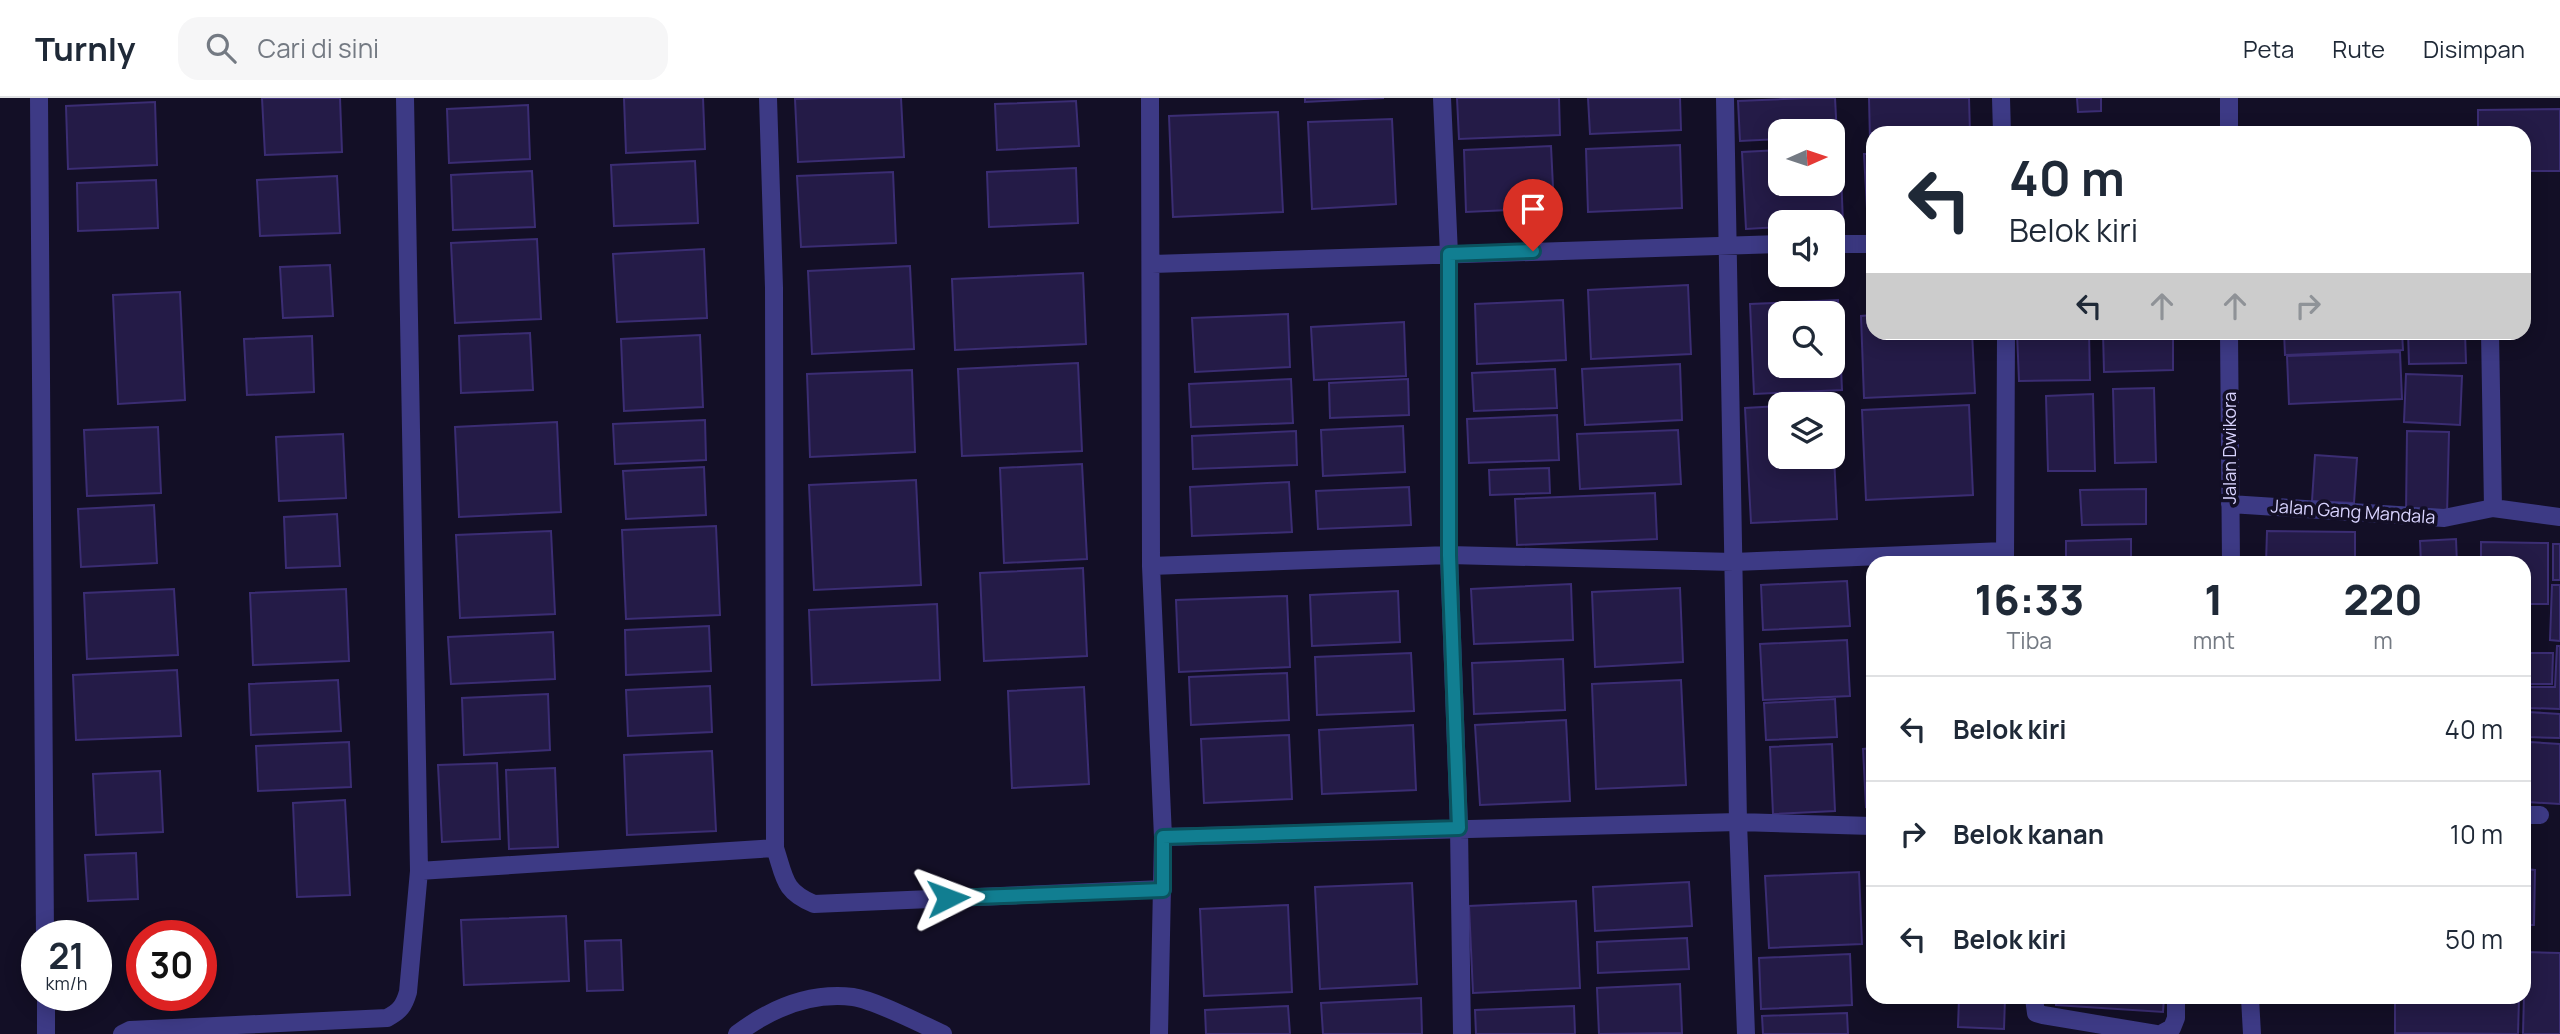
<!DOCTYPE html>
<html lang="id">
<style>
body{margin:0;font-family:Manrope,sans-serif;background:#f6f6f7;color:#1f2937;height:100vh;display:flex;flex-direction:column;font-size:26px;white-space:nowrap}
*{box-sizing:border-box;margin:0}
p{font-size:23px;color:#747a83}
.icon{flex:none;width:38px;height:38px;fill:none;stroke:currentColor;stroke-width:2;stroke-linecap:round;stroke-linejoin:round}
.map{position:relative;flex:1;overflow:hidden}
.sheet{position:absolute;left:1866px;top:458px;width:665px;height:448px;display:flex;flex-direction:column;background:#fff;border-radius:21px;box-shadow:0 4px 18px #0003}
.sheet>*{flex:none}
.guide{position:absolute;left:1866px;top:28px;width:665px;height:214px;border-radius:21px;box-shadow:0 4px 18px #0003;background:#fff;color:#1f2937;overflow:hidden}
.needle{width:46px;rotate:87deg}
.tools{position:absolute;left:1768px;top:21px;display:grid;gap:14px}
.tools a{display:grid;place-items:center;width:77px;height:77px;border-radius:14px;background:#fff;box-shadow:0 4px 18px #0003;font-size:35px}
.speed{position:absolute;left:21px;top:822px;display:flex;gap:14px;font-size:35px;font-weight:700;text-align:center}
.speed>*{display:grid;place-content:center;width:91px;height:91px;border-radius:50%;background:#fff;box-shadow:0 4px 18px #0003;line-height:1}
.speed small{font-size:18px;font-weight:400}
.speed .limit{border:10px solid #d22;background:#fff;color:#111}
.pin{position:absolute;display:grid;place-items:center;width:60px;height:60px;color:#fff;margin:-72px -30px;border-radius:50% 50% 50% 0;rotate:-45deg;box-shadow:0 0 7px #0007}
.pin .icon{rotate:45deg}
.me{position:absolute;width:77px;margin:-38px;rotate:87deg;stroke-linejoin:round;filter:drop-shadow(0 0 5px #0008)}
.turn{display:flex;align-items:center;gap:24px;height:147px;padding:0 28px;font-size:32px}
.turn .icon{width:91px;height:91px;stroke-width:2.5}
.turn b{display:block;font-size:49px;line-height:60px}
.lanes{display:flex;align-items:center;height:66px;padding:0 28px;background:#0003;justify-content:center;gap:35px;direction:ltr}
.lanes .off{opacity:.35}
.eta{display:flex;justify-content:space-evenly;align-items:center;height:119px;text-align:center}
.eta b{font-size:42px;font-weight:800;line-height:49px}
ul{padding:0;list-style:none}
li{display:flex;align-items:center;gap:21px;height:105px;padding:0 28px;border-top:2px solid #e0e1e3}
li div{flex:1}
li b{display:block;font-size:26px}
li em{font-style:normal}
header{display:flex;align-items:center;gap:42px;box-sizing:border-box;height:98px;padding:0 35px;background:#fff;border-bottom:2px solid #e0e1e3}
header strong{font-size:33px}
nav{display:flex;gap:38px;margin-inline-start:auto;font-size:24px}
.search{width:490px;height:63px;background:#f6f6f7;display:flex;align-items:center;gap:18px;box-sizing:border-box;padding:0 24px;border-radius:21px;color:#747a83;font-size:26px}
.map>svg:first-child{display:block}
.building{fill:#241b47;stroke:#3b2d73;stroke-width:2;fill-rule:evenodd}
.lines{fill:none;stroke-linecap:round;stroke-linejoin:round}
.minor{stroke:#3d3a85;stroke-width:18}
.route-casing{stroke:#0b525e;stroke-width:18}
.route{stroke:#117e91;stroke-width:12}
.labels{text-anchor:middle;stroke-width:7;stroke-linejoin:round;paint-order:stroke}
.street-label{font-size:18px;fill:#d9d4ff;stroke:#130f26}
</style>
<header>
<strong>Turnly</strong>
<div class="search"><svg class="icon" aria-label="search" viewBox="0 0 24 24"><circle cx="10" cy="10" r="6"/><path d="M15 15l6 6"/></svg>Cari di sini</div>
<nav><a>Peta</a><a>Rute</a><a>Disimpan</a></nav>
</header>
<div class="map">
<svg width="2560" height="936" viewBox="0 0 2560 936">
<rect width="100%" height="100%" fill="#130f26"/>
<path class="building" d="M262,0H340L342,54L265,57Z
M624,0H703L705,51L626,55Z
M821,0H901L904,59L798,64L795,1Z
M1305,0H1384L1305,4Z
M1457,0H1559L1560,37L1459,41Z
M1588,0H1680L1681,32L1590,36Z
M1806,0H1835L1837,38H1832V33H1780V41L1740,43L1738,3Z
M1869,0H1969L1970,35H1872V42H1870Z
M2077,0H2101V13L2078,14Z
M1076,3L1079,48L997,52L995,6Z
M155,4L157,67L68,71L66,8Z
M528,7L530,61L449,65L447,11Z
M2560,11V73H2524V35H2478V12Z
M1278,14L1283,114L1173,119L1169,18Z
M1392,21L1396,106L1312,111L1308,24Z
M1680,47L1682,110L1588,114L1586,51Z
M1551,48L1554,110L1466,114L1464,52Z
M1832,50H1840L1843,126L1780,124V129L1746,131L1742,54L1780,52V86H1832Z
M1864,56H1872V129H1868Z
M695,63L698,125L614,128L611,67Z
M1076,70L1078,125L989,129L987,74Z
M532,73L535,129L453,132L451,77Z
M893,74L896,145L801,149L797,78Z
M337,78L340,135L260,138L257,82Z
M156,82L158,130L78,133L77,85Z
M537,141L541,221L455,225L451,145Z
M704,151L707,220L617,224L613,156Z
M330,167L333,218L283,220L280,169Z
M910,168L914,251L812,256L808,173Z
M1083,175L1086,246L955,252L952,181Z
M1688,187L1691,256L1591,261L1588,192Z
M180,194L185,302L118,306L113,197Z
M1563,202L1566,262L1477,266L1475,206Z
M1838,202L1842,292L1754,296L1750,206ZM1780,215H1832V268H1780Z
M1288,216L1290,269L1195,274L1192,220Z
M1872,217V234H1972L1975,295L1864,300L1861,218Z
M1404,224L1406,278L1314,282L1311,229Z
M2017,234H2089L2090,282L2019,283Z
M2103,234H2173V272L2104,274Z
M2284,234H2402L2403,252L2285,257Z
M2408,234H2465L2466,265L2409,266Z
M530,235L533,292L461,295L459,238Z
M700,237L703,309L624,313L621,241Z
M312,238L314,294L247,297L244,241Z
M2400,254L2402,301L2289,306L2287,258Z
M1078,265L1082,353L962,358L958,271Z
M1680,266L1682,322L1585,327L1582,271Z
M1555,271L1557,310L1474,313L1472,275Z
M912,272L915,354L810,359L807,276Z
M2406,276L2462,278L2460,327L2404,324Z
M1291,281L1293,325L1191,329L1189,286Z
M1408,281L1409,317L1330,320L1329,285Z
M2154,290L2156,364L2115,365L2113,291Z
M2093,296L2095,373H2048L2046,298Z
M1969,307L1973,397L1866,402L1862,312Z
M1780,308V359H1832V315L1837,421L1751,425L1745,310Z
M1557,317L1559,362L1469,365L1467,321Z
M705,322L706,362L615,366L613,326Z
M557,324L561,414L459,419L455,329Z
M1403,328L1405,374L1323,378L1321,332Z
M158,329L161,395L87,398L84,332Z
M1678,332L1681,386L1580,391L1577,336Z
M1296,333L1297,367L1193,371L1192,338Z
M2407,333L2449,334L2447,417L2406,416Z
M343,336L346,400L279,403L276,339Z
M2315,357L2357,360L2354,405L2312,403Z
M1082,366L1087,461L1004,465L1000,370Z
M704,369L706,417L626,421L623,373Z
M1549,370L1550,395L1490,397L1489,372Z
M916,382L921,487L814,492L809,387Z
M1289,384L1292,434L1192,438L1190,389Z
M1409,389L1411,427L1318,431L1316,393Z
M2146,391V426L2082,427L2080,392Z
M1655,395L1657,441L1517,447L1515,401Z
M154,407L157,465L81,469L78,411Z
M337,416L340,468L286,470L284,419Z
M716,428L720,517L626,521L622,432Z
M551,433L555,516L460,520L456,437Z
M2267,433L2355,434V466H2266Z
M2131,441V466H2066V443Z
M2456,441L2457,466H2421L2420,443Z
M2481,444L2548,445V506H2524V466H2481Z
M2553,446H2560V482H2553Z
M1083,470L1087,558L984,563L980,475Z
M1847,483L1850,528L1763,532L1761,487Z
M1571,486L1573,542L1474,546L1471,491Z
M2552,487H2560V543L2550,542Z
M1680,490L1683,564L1595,569L1592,494Z
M174,491L178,557L87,561L84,495Z
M346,491L349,563L253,567L250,495Z
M1398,493L1400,544L1312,548L1310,497Z
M1287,498L1290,569L1179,574L1176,502Z
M937,506L940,582L812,587L809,512Z
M2524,514H2530L2528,609L2524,608Z
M709,528L711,573L626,577L625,532Z
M553,534L555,581L451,586L448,539Z
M1847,542L1850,598L1763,602L1760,546Z
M2557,548H2560V611L2529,610L2530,589H2555Z
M1411,555L1414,613L1317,617L1315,559Z
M2529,555H2553L2552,586H2528Z
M1563,561L1565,612L1474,616L1472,565Z
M177,572L181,638L76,642L73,577Z
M1287,575L1289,622L1191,627L1189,579Z
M338,582L341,633L251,637L249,586Z
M1681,582L1686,687L1596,691L1592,586Z
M710,588L712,634L628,638L626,592Z
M1084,589L1089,686L1012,690L1008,593Z
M548,596L550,652L464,657L462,600Z
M1835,601L1837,639L1766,642L1764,605Z
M2528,614L2560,616V640L2527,639Z
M1566,622L1570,703L1480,707L1475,627Z
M1413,627L1416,692L1322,696L1319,632Z
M1289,637L1292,701L1204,705L1201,641Z
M349,644L351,689L258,693L256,648Z
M2530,644L2560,646V706L2527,704Z
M1832,646L1835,713L1773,716L1770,649Z
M1872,650V708L1866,709L1863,651Z
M712,653L716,733L627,737L624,657Z
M497,665L500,741L442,744L438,667Z
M555,670L558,749L509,751L506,672Z
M160,673L163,734L96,737L93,676Z
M345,702L350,797L297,799L293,705Z
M136,755L138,801L88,803L85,757Z
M2524,771L2535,772L2534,827H2524Z
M1859,774L1862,846L1769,850L1765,778Z
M1689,784L1692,828L1595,833L1593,789Z
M1412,785L1417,886L1320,891L1315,789Z
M1576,803L1580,890L1473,895L1469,808Z
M1288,807L1292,894L1204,898L1200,811Z
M566,818L569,883L464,887L461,822Z
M1687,840L1689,871L1598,875L1597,844Z
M621,842L623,892L587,893L585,843Z
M2525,854L2560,855V936H2523Z
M1850,856L1852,907L1761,911L1759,860Z
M1680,886L1682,935L1599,936L1597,890Z
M1421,900L1422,936H1323L1321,905Z
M1959,900H2005L2004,931L1958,929Z
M2056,900H2164L2163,914L2056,907Z
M2395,900H2519L2518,936L2395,935Z
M1288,908L1290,936H1206L1205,912Z
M1574,908L1575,936H1476L1475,912Z
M1847,915L1848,936H1763L1762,918Z"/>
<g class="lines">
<path class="minor" d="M39,0L45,838
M768,0L774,190L775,750C785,780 783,793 814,806L1163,791
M1150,0L1151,468L1163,739L1159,936
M1442,0L1449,156V457L1459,730L1462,936
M1725,0L1738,724L1746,936
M2001,0L2002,35
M2229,0V35
M1832,146H1872
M1152,166L1780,146
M2229,234L2231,466
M2490,234L2493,410
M2230,406L2444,420L2493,410L2560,419
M2005,465L2006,234
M1151,468L1449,457L1734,464L2004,453
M2524,717H2540
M1163,739L1738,724L1872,728
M419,773L775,750
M46,898V936
M2034,900L2036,915L2043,917L2156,936
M2250,900L2252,936
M122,936L130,932L387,920C400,913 404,908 408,894L419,773L405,0
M737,936C770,911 810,894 853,899C875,902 921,926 943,936
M2161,936L2172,930L2176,920V900"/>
</g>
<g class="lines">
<defs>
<path id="route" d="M948,800L1163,792V739L1459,730L1449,457V156L1533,153"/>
</defs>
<use href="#route" class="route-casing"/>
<use href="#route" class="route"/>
</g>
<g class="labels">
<g class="street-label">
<text transform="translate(2230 350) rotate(-90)" y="6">Jalan Dwikora</text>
<text transform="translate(2353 414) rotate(4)" y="6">Jalan Gang Mandala</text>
</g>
</g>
</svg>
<div class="tools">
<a><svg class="needle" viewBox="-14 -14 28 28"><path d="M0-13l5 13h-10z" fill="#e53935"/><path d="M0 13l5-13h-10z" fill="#747a83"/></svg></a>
<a><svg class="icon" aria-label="sound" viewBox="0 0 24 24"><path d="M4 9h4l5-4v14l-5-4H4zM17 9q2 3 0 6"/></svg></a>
<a><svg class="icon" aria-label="search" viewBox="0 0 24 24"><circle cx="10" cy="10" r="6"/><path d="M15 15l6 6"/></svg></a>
<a><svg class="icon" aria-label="layers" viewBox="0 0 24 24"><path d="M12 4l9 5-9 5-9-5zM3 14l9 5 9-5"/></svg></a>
</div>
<div class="speed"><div>21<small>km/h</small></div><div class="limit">30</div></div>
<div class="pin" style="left:1533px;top:153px;background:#d93025"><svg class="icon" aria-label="arrive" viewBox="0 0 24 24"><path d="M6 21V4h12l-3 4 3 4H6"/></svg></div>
<svg class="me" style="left:948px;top:800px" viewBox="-20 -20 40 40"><path d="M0-17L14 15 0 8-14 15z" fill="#117e91" stroke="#fff" stroke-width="4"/></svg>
<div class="guide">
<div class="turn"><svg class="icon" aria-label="left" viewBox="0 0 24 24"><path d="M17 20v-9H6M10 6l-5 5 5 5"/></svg><div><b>40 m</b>Belok kiri</div></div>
<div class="lanes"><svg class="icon" aria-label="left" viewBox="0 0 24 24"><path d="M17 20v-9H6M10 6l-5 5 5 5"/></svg><svg class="icon off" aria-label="ahead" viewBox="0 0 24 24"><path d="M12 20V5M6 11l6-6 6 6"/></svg><svg class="icon off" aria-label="ahead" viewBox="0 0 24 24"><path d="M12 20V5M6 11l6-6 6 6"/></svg><svg class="icon off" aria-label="right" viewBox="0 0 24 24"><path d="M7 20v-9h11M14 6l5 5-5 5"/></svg></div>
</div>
<section class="sheet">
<div class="eta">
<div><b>16:33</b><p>Tiba</p></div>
<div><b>1</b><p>mnt</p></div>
<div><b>220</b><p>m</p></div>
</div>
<ul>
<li><svg class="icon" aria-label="left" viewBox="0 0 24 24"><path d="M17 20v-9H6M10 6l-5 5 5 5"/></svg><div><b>Belok kiri</b></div><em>40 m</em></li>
<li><svg class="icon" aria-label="right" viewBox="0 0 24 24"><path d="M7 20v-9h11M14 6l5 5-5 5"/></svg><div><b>Belok kanan</b></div><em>10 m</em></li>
<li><svg class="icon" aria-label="left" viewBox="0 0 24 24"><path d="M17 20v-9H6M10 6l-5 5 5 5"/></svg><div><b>Belok kiri</b></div><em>50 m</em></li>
</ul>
</section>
</div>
